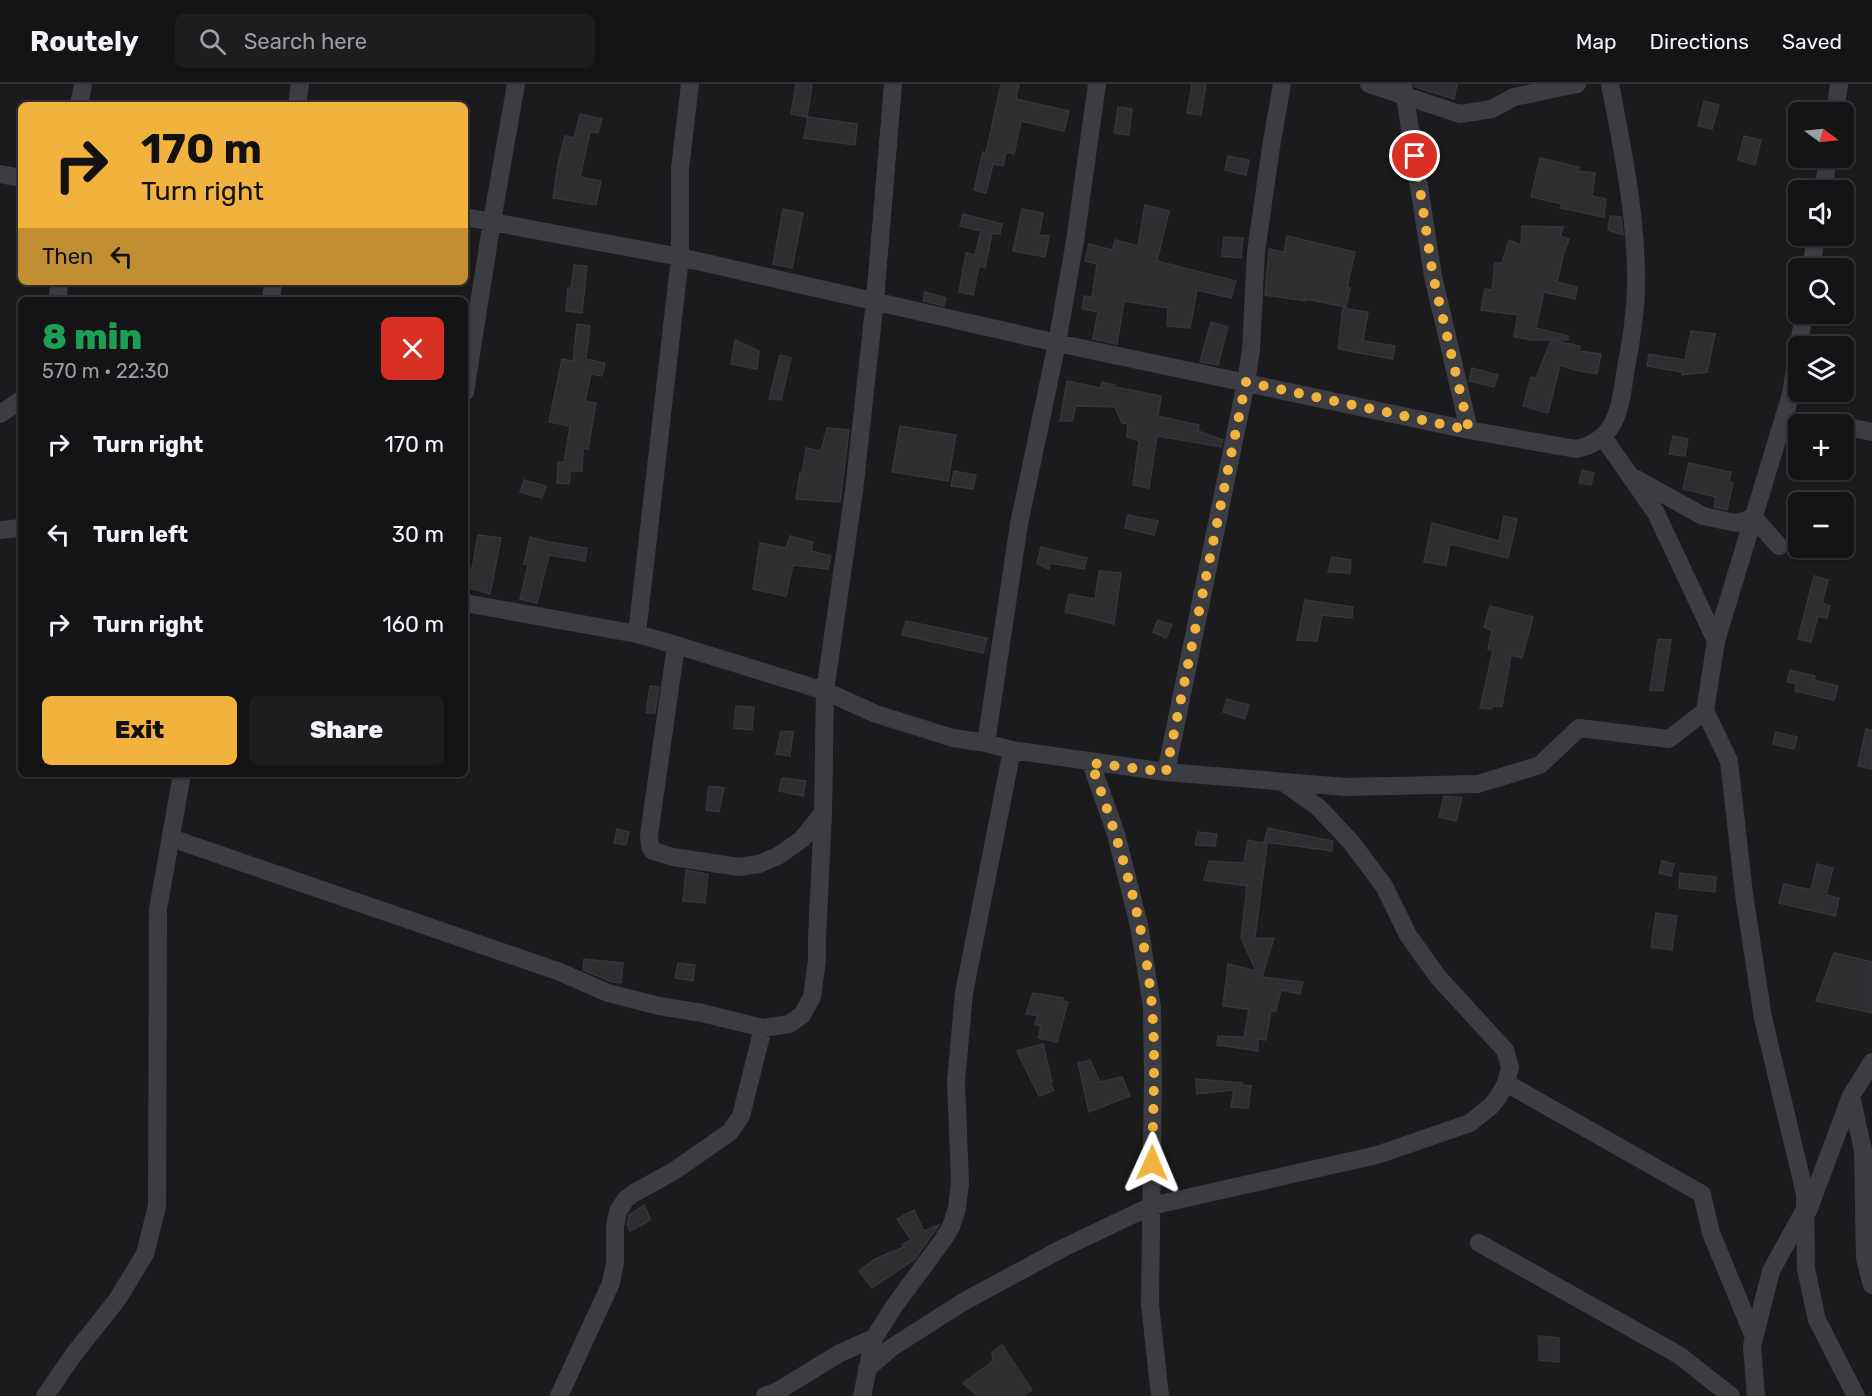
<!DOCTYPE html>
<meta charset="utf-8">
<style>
body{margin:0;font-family:Rubik,sans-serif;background:#1d1d1f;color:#f1f3f6;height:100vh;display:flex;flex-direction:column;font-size:22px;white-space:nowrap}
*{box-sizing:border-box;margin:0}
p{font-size:20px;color:#9d9ea1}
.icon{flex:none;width:33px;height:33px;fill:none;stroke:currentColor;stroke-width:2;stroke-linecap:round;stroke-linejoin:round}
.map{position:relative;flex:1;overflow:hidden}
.sheet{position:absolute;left:18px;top:213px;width:450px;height:480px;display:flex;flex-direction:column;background:#141416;border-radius:9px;box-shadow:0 2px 4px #0004,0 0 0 2px #333335}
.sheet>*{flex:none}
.guide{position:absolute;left:18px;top:18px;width:450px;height:183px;border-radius:9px;box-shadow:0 2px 4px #0004,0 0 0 2px #333335;background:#f2b33e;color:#111;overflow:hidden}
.needle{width:39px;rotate:105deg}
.fabs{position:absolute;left:1788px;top:18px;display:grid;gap:12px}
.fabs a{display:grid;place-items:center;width:66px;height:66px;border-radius:9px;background:#141416;box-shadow:0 2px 4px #0004,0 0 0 2px #333335;font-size:30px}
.pin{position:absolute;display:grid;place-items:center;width:51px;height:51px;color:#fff;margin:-26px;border:3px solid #fff;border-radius:50%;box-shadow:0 2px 6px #0007}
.me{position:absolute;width:66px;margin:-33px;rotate:1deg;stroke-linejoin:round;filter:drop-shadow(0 0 4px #0008)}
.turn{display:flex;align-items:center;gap:21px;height:126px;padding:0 24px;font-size:27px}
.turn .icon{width:78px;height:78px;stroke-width:2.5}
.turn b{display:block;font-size:42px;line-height:51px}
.then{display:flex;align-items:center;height:57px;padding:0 24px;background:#0003;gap:12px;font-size:22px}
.round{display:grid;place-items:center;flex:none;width:63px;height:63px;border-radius:9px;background:#1d1d1f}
.head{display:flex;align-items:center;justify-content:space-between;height:102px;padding:0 24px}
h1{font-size:36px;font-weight:800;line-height:45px;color:#1e9e55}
.action{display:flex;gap:12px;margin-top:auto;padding:12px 24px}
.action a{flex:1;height:69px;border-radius:9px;background:#f2b33e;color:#111;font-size:24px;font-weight:800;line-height:69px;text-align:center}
.action a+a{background:#1d1d1f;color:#f1f3f6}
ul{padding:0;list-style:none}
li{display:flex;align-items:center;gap:18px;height:90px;padding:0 24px}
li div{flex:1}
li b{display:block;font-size:22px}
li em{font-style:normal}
header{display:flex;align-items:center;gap:36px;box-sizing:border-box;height:84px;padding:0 30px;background:#141416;border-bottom:2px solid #333335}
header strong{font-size:28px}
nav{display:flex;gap:33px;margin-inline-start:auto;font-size:21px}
.search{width:420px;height:54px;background:#1d1d1f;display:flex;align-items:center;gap:15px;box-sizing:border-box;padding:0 21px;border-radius:9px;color:#9d9ea1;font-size:22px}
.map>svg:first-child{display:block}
.building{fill:#2e2e31;stroke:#353539;stroke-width:1.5}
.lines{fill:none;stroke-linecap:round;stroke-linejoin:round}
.minor{stroke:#3c3d42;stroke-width:18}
.route{stroke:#f2b33e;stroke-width:10;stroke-dasharray:0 18}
</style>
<header>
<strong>Routely</strong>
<div class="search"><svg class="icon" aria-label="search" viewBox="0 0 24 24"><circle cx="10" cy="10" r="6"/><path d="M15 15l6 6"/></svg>Search here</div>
<nav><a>Map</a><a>Directions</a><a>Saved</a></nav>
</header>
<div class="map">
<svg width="1872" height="1312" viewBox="0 0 1872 1312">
<rect width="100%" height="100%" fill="#1b1b1d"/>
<path class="building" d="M796,0H812L807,33L791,30Z
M1001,0H1019L1016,15L1069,27L1064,47L1021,37L1014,70L1006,68L1003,82L993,80L986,109L974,106L983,68L986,69Z
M1192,0H1206L1201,31L1187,29Z
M1414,0H1457L1454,15L1415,3Z
M1704,17L1719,21L1712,45L1698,42Z
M1118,23L1132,25L1129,51L1114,49Z
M580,30L602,35L598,49L590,48L580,93L601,97L596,121L553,114L558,80L565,52L574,54Z
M808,33L857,40L855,61L804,54Z
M1744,52L1761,56L1755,81L1738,76Z
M1228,72L1249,76L1246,91L1225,86Z
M1540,74L1579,83L1578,87L1595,89L1592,112L1606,115L1604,133L1560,124L1562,120L1531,113Z
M1145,121L1169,127L1157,177L1236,197L1231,214L1197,206L1190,244L1167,242L1168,224L1124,217L1117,260L1093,255L1098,228L1082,225L1084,212L1092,213L1097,180L1085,177L1089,160L1112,166L1115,156L1138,162Z
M783,125L803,129L792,184L773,180Z
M1022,125L1043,129L1039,151L1049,152L1045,173L1013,167Z
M963,130L1002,140L1000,150L992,149L985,184L979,182L973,211L959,208L966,169L975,171L981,147L960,142Z
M1610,132L1621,133L1623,151L1608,146Z
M1522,142L1563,143L1560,152L1569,155L1563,172L1557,198L1577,203L1575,215L1544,208L1536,244L1568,252V256H1532L1514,253L1518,231L1481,226L1485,205L1492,206L1495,179H1502L1509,156L1521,161Z
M1287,152L1355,168L1347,203L1350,204L1346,223L1306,215V217L1265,211L1269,165L1284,168Z
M1224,153L1243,154L1241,174L1222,172Z
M574,181L587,182L582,229L566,227L568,204H571Z
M925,208L946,214L944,222L923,217Z
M1343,224L1368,228L1363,257L1395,262L1393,275L1338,265Z
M1211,238L1228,243L1218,281L1200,278Z
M577,240L590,242L586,275L605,279L602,292L591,290L585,317L596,319L588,365L583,364L582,387H570L569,400L557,399L558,378H564L570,342L549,338L562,275L573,277Z
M1691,247L1715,250L1707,288L1682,291V288L1647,282L1649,270L1685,276Z
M735,256L759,267L757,285L731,280Z
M1551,256L1580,262L1579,267L1601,270L1597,290L1575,286L1560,281L1548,329L1523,322L1531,293L1536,294Z
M780,271L791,274L781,316L769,315Z
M1472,284L1498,291L1494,303L1469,297Z
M1067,297L1101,304L1102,298L1115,301V303L1161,312L1158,332L1199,341L1198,347L1223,356L1221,363L1157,352L1149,404L1133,401L1139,357L1127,353L1128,340L1122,339L1115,323L1076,322L1072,337H1060Z
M900,342L956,351L948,397L892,388Z
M827,344L849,346L840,418L796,415L800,389L802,390L806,364L821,367Z
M1673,352L1688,355L1685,372L1669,370Z
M1689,379L1731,388L1729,398L1733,399L1727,426L1714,423L1716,413L1683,405Z
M1582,386L1594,389L1591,401L1579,399Z
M954,387L976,391L973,405L951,402Z
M524,396L546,402L542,414L520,408Z
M1128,431L1158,437L1154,451L1125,444Z
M1504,432L1517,435L1508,474L1450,460L1446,482L1424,478L1432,439L1499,457Z
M478,451L501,454L490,510L466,503L473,480Z
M790,452L813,458L811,467L831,472L828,485L793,481L786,512L753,505L760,459L786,464Z
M530,453L550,458L587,464L585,477L549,471L537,519L520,515L528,481L524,480Z
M1041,463L1087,474L1084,485L1050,479L1049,485L1037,480Z
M1332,473L1351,476L1350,489L1328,488Z
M1099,487L1121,489L1114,540L1065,528L1069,510L1095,515Z
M1814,492L1828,496L1822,519L1830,522L1827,534L1818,532L1811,558L1798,555Z
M1305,516L1353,523L1352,534L1322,531L1317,557L1297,556Z
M1490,522L1533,533L1522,574L1511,571L1502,623L1493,622L1491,625L1480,624L1493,566L1488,565L1492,547L1484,543Z
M1158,536L1172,541L1166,554L1153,548Z
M906,537L987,554L983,569L902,551Z
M1658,555L1671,556L1663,607L1650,606Z
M1790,586L1815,592L1814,596L1838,602L1834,616L1795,607L1796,600L1787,598Z
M650,602L659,603L655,629H646Z
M1227,615L1249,621L1245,635L1223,628Z
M736,622L754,623L752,646L734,644Z
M1866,645L1872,646V685L1858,682Z
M781,647L793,648L790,672L776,670Z
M1776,648L1797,653L1794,665L1773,660Z
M782,694L806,697L803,712L779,707Z
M709,702L724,704L719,728L706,726Z
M1444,712L1462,714L1456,737L1439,733Z
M1268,744L1333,757L1332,767L1264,758Z
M617,745L629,748L626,761L614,759Z
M1198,748L1217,750L1215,762L1195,761Z
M1248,756L1267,760L1255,854H1274L1262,893L1303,898L1300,910L1281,906L1276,927H1271L1266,956L1258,955V967L1217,961L1218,952L1244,953L1249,925L1223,922L1228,880L1256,887L1241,854L1247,802L1204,796L1209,777L1244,779Z
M1662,777L1674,780L1671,792L1659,789Z
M1817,780L1833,784L1826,811L1839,814L1835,832L1779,819L1784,800L1811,806Z
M686,786L708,790L705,819L683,817Z
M1680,789L1716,793L1715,808L1679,804Z
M1656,829L1677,832L1672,866L1651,863Z
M1834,869L1872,878V929L1816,917Z
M584,875L623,879L621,899L612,898L583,886Z
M678,879L695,881L693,897L675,894Z
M1033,909L1063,914V917L1068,918L1057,958L1038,954L1041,942L1035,940L1038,932L1026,930Z
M1043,960L1052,998L1050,999L1054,1006L1039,1012L1017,967Z
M1090,976L1100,998L1122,993L1130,1012L1089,1028L1078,979Z
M1196,995L1242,999V1001L1251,1002L1248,1024L1231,1023L1234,1006L1197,1010Z
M644,1121L651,1136L630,1147L627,1141L629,1131Z
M914,1126L924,1147L939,1141L915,1175L872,1204L859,1187L875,1175L904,1163L902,1161L911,1156L897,1135Z
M1539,1252L1559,1254V1278L1539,1276Z
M1002,1261L1032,1306L1023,1312H978L963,1299L993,1277L992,1268Z"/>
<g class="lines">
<path class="minor" d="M1369,0L1460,30L1492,25L1514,13L1577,0
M1403,0L1433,192L1469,346
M79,21L83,0
M297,21L300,0
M1835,28L1839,0
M0,90L21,94
M1823,106L1828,74
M465,133L680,173L1057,259L1469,346L1576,365C1619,356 1620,321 1626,284C1632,253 1637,221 1636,189C1635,125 1622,62 1610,0
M1811,184L1816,152
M58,216L59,198
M271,216L273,198
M1804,230L1791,310L1716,557L1705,627L1729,677L1744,810L1763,934L1805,1110L1806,1185L1817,1236L1856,1312
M465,308L492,137L516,0
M0,330L21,316
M1853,344L1872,348
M1603,353L1656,429L1716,557
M1636,395L1703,432L1736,439L1754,434L1779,462
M0,446L21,444
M465,519L637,550L676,561L825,607L876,630L953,654L986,659L1012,666L1166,688L1346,703L1478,700L1540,681L1579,644L1669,655L1705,627
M637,550L680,173V85L690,0
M676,561L649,751L650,762L653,767L673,773L739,783L759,780L778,772L802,755L823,729
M986,659L1019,440L1057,259L1075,157L1097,0
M1091,679L1116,750L1139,841L1152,923L1153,993L1150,1220L1160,1312
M1166,688L1246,298L1251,266L1256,168L1271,63L1282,0
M171,754L560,888L608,909L659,922L702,929L763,944L789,940L802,931L812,913L817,876V854L823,729L825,607L854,407L875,216L893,0
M1506,999L1702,1110L1711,1149L1754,1253
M1851,1012L1863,1066L1865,1174L1872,1201
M1808,1127L1851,1012L1872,978
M1479,1159L1679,1271L1731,1312
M867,1285L891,1264L963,1218L1063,1164L1151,1122L1377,1071L1470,1039L1491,1022L1499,1012L1506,999L1510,983L1505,966L1438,893L1408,851L1384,802L1351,758L1318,723L1284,699
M45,1312L74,1270L117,1216L145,1170L157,1122L158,825L182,690
M559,1312L611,1199L615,1179V1143L618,1127L626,1115L634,1109L674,1087L730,1048L741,1032L763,944
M765,1312L778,1307L840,1269L874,1254
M862,1312L874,1254L895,1221L943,1156L951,1143L957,1124L960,1099L956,997L964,909L1012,666
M1756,1312L1752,1262L1771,1187L1804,1127"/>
</g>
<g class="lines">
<path class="route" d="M1152,1079C1153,1027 1156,975 1152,923C1145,839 1119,757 1091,679L1166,688L1246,298L1469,346L1433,192L1415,72"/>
</g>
</svg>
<div class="fabs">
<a><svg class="needle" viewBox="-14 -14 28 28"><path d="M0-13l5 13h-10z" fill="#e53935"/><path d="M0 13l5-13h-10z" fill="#9d9ea1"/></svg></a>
<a><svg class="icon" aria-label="sound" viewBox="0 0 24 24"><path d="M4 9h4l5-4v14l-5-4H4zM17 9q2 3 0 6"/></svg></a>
<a><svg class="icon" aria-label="search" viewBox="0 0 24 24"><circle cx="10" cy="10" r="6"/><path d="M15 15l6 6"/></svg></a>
<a><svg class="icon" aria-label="layers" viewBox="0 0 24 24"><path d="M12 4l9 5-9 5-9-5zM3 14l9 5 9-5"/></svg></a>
<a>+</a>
<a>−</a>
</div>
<div class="pin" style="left:1415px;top:72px;background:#d93025"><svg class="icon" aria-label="arrive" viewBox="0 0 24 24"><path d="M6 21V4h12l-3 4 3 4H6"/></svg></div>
<svg class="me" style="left:1152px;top:1079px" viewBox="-20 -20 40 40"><path d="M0-17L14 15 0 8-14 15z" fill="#f2b33e" stroke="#fff" stroke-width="4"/></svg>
<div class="guide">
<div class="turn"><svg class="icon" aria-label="right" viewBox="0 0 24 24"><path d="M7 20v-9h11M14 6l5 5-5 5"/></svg><div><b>170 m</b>Turn right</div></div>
<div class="then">Then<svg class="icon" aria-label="left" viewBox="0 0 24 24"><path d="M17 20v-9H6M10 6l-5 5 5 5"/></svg></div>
</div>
<section class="sheet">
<div class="head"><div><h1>8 min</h1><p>570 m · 22:30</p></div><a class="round" style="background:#d93025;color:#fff"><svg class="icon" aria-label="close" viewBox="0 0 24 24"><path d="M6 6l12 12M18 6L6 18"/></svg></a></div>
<ul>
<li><svg class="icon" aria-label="right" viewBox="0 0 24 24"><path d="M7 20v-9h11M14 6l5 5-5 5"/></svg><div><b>Turn right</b></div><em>170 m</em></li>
<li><svg class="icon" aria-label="left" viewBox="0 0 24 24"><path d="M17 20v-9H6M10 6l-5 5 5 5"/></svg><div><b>Turn left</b></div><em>30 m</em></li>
<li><svg class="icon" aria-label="right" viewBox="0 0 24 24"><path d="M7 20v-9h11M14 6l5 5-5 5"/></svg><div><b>Turn right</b></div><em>160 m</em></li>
</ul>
<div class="action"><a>Exit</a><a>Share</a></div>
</section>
</div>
